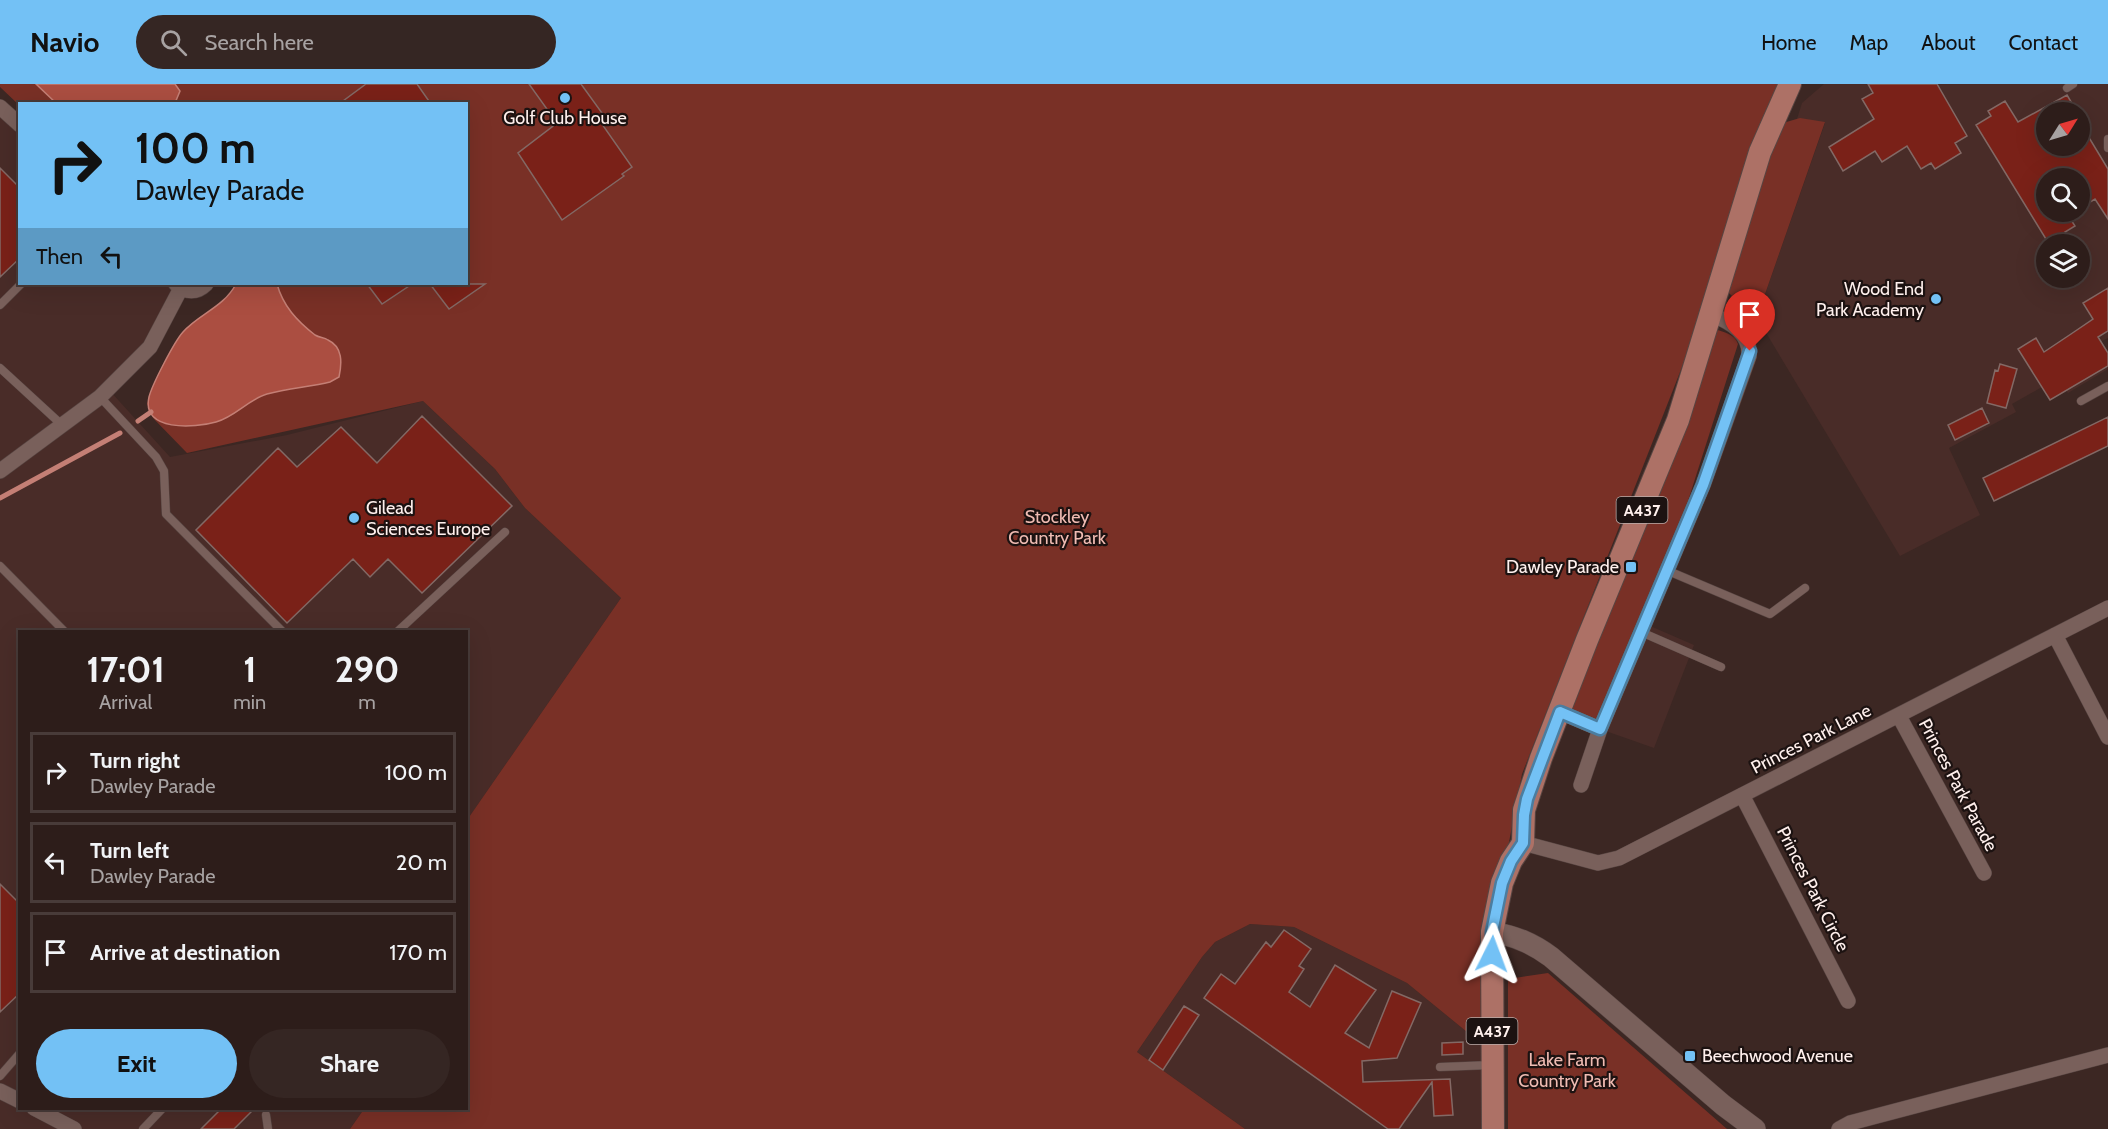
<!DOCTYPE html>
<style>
body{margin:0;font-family:Cabin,sans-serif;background:#352623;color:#f1f3f6;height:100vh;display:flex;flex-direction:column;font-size:22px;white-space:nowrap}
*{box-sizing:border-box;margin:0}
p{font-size:20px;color:#a7a2a2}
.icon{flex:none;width:33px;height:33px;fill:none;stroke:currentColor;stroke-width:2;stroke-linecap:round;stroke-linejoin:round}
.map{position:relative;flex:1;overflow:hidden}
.drawer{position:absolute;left:18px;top:546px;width:450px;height:480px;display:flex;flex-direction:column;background:#2d1d1a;border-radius:0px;box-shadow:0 6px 24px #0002,0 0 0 2px #483b39}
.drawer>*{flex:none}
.banner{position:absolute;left:18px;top:18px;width:450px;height:183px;border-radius:0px;box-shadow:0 6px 24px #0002,0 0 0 2px #483b39;background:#73c1f5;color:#111;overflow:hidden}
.needle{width:39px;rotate:53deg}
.tools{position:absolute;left:2036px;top:18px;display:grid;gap:12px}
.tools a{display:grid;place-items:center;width:54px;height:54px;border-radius:50%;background:#2d1d1a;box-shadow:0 6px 24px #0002,0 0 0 2px #483b39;font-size:30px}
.pin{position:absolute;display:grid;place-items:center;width:51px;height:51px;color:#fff;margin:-62px -26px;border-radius:50% 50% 50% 0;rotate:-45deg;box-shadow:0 0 6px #0007}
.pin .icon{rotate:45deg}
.me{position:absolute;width:66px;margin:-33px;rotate:3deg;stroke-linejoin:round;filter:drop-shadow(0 0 4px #0008)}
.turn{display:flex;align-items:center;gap:21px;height:126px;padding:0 18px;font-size:27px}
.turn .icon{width:78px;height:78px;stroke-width:2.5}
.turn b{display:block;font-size:42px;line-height:51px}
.then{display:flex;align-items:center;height:57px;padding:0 18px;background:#0003;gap:12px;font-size:22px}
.eta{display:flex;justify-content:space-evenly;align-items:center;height:102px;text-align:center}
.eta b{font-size:36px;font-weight:700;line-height:42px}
.action{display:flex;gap:12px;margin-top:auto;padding:12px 18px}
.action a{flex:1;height:69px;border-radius:36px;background:#73c1f5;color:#111;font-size:24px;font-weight:700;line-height:69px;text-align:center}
.action a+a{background:#352623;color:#f1f3f6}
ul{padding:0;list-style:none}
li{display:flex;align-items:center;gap:18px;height:81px;margin:0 12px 9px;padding:0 6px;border:3px solid #483b39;border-radius:0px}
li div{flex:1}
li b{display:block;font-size:22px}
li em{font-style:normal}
header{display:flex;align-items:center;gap:36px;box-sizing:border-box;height:84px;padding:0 30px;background:#73c1f5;color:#111}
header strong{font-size:28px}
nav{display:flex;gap:33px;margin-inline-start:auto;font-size:21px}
.search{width:420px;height:54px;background:#352623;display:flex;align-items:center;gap:15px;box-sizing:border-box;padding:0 21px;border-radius:33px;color:#a7a2a2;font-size:22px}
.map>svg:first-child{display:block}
.built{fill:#492c28;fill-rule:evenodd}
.green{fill:#793026}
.water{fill:#ab4e41;stroke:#c47f75;stroke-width:1.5}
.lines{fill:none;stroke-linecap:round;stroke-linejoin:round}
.stream{stroke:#c47f75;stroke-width:5}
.building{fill:#7a2118;stroke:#836965;stroke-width:1.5}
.lane-casing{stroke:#574542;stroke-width:9}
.street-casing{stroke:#574542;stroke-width:16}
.secondary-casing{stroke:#574542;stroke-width:22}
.primary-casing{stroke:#574542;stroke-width:24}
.lane{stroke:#79605b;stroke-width:8}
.street{stroke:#79605b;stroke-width:15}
.secondary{stroke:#79605b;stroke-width:21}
.primary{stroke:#ad7166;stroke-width:22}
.route-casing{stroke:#4b7d9f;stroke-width:15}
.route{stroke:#73c1f5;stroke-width:10}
.poi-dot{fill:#73c1f5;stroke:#1c1211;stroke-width:2}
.labels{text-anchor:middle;stroke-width:4.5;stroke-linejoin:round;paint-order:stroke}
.shield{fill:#1c1211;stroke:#bbadab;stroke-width:1.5}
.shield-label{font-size:16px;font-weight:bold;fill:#fff0ed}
.poi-label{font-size:18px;fill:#fff0ed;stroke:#1c1211;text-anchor:end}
.park-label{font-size:18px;fill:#f0bcb3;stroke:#1c1211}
.street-label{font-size:18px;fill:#fff0ed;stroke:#1c1211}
</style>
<header>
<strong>Navio</strong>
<div class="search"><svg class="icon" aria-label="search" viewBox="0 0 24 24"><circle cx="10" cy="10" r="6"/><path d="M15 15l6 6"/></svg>Search here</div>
<nav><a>Home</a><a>Map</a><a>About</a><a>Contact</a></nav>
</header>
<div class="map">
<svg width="2108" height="1045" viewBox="0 0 2108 1045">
<rect width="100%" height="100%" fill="#3c2723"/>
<path class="built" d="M1824,0H2108V254L2100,258L2108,269V285L2068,309L2066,306L2042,303L2012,320L2016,328L1949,364L1980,431L1900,472L1765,247L1756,236L1825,39L1797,35L1802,19ZM2046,28H2079V62H2046ZM2046,94H2079V128H2046ZM2046,160H2079V194H2046Z
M0,20L19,36L20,200H209L178,206L149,256L110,307L170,373L287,351L423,317L495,385L525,424L621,514L467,736L466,548H20V1024L364,1025L350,1045H0Z
M1641,538L1694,561L1654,664L1600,645Z
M1250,840L1294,843L1407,899L1467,948L1492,955L1493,1045H1245L1137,968L1202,873L1215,858Z"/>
<path class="green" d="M0,0H1790L1706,222L1522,690L1497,821L1492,955L1467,948L1407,899L1294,843L1250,840L1215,858L1202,873L1137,968L1245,1045H350L364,1025L466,1024L467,736L621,514L525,424L495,385L423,317L187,369L153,334L147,320L150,309L183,248L228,213L236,200H466V20H20L19,21L0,3Z
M1800,34L1825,38L1756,236L1727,207L1754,109L1783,39Z
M1714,245C1724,248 1735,250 1738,260L1666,486L1600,645L1560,628Z
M1548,889L1727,1045H1508V895Z"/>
<path class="water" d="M36,0H175L180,7L175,19L57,20Z
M236,200H277C283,222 297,237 315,251C320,254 324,253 328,256C343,263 342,279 339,293L330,298C310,303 288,304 267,310C249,315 235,333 216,338C195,344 141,348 149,313C152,301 174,258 183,248C199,230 224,223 236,200Z"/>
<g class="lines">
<path class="stream" d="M138,337L151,328
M0,414L120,349"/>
</g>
<path class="building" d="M366,0H417L431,20H339Z
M529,0H581L602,29L597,33L632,83L622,90L624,92L562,136L518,69L557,39Z
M1868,0H1937L1967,52L1955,59L1961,69L1935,85L1931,79L1921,85L1907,62L1882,78L1875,67L1843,87L1829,63L1874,35L1862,15L1873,9Z
M2067,11L2077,28H2046V62H2079V37L2108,85V135L2095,115L2079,125V94H2046V128H2066L2075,142L2065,148L2067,151L2049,160L1976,41L1991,32L1988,27L2005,17L2018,38Z
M0,84L20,104V174L0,193Z
M367,200H412L382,220Z
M430,200H485L449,225Z
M2108,204V247L2098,253L2108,269V282L2050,316L2018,265L2036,254L2044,268L2071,250L2093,235L2083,219Z
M2000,280L2017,285L2006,324L1987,319L1995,286L1998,287Z
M1982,324L1989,339L1955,356L1948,341Z
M422,332L512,422L422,509L388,475L370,493L353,475L287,539L196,446L278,364L297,383L341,343L377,379Z
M2108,333V362L1994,417L1983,394Z
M0,800L20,820V909L0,928Z
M1284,846L1311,865L1299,882L1304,885L1289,908L1310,923L1335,881L1376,906L1345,949L1369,964L1392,907L1421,919L1397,974L1362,977L1363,998L1450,995L1453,1031L1434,1032L1432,998L1399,1045H1388L1204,914L1221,890L1235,900L1266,858L1271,863Z
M1184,922L1199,931L1163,986L1149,976Z
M1463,958V970L1442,971V959Z
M222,1024H255L234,1045H201Z"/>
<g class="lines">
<defs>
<path id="lane" d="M2067,4L2073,0
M2108,55V64
M0,221L21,200
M0,284L62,341
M100,313L156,373L164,387L166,430L283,548
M2081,317L2108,302
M0,482L65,548
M1666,486L1770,530L1805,504
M397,548L505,448
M1641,548L1721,583
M1440,983L1491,981
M0,992L20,969
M266,1031L268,1045
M143,1045L163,1024"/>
<path id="street" d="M0,23L20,41
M176,200C186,209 197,209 206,200
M0,387L100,313L150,263L181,204
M2055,551L2108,653
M1560,628L1600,645
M1899,632L1984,789
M1581,701L1600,645L1703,401L1749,272C1751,249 1729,237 1710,230
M1742,711L1848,917
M1523,759L1598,779L1619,774L2108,524
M0,1007L20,1017
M34,1024L74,1045
M1839,1045L1850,1039L2108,971"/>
<path id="secondary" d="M1492,848C1515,852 1532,859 1551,873L1723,1021L1755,1045"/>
<path id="primary" d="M1493,1045L1492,848L1502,799L1511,777L1523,759L1524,726L1541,674L1587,556L1678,336L1760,68L1790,0"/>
</defs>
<use href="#lane" class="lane-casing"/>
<use href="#street" class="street-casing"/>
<use href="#secondary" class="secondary-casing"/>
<use href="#primary" class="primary-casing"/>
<use href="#lane" class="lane"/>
<use href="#street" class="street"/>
<use href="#secondary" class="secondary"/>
<use href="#primary" class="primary"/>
</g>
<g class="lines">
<defs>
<path id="route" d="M1492,870V848L1502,799L1511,777L1523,759L1524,731L1527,715L1560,628L1600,645L1703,401L1750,267"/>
</defs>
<use href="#route" class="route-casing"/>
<use href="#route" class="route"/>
</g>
<g class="poi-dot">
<circle cx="565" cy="14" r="6"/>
<circle cx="1936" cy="215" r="6"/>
<circle cx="354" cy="434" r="6"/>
<rect x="1625" y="477" width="12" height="12" rx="3"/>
<rect x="1684" y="966" width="12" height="12" rx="3"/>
</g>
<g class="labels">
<g class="shield">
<rect x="1616.5" y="413" width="51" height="26" rx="4.5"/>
<rect x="1466.5" y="934" width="51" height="26" rx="4.5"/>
</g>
<g class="shield-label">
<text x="1642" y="432">A437</text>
<text x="1492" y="953">A437</text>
</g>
<g class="poi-label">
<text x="565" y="40" text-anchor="middle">Golf Club House</text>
<text x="1924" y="211">Wood End<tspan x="1924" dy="21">Park Academy</tspan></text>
<text x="366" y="430" text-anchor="start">Gilead<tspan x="366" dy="21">Sciences Europe</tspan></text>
<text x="1619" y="489">Dawley Parade</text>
<text x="1702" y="978" text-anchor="start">Beechwood Avenue</text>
</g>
<g class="park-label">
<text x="1057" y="439">Stockley<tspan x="1057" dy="21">Country Park</tspan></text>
<text x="1567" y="982">Lake Farm<tspan x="1567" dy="21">Country Park</tspan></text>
</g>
<g class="street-label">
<text transform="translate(1811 655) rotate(-27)" y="6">Princes Park Lane</text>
<text transform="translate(1958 701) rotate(62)" y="6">Princes Park Parade</text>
<text transform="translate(1813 805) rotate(63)" y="6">Princes Park Circle</text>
</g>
</g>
</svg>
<div class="tools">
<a><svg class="needle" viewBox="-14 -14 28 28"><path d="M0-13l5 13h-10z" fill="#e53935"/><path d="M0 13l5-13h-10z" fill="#a7a2a2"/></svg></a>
<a><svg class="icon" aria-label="search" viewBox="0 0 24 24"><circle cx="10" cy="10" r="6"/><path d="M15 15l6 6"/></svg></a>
<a><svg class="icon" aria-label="layers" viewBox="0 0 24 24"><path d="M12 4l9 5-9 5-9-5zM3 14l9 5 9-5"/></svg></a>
</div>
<div class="pin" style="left:1750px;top:267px;background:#d93025"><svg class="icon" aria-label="arrive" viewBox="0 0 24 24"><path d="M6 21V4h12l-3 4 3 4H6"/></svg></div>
<svg class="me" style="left:1492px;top:870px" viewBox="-20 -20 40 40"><path d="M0-17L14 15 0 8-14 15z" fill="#73c1f5" stroke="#fff" stroke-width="4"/></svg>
<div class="banner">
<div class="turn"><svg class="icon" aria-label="right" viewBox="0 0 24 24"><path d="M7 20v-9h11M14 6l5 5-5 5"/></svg><div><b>100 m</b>Dawley Parade</div></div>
<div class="then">Then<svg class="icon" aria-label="left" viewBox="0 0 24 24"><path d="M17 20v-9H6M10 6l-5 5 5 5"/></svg></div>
</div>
<section class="drawer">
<div class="eta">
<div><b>17:01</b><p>Arrival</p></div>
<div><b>1</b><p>min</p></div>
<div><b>290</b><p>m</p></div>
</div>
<ul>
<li><svg class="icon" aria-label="right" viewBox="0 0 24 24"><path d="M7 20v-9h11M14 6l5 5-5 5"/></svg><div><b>Turn right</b><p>Dawley Parade</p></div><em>100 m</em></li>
<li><svg class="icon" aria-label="left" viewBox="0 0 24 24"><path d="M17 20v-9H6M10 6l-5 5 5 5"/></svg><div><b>Turn left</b><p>Dawley Parade</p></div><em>20 m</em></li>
<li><svg class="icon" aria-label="arrive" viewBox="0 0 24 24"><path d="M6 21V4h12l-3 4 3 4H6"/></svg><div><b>Arrive at destination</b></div><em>170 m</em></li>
</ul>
<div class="action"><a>Exit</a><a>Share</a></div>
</section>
</div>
